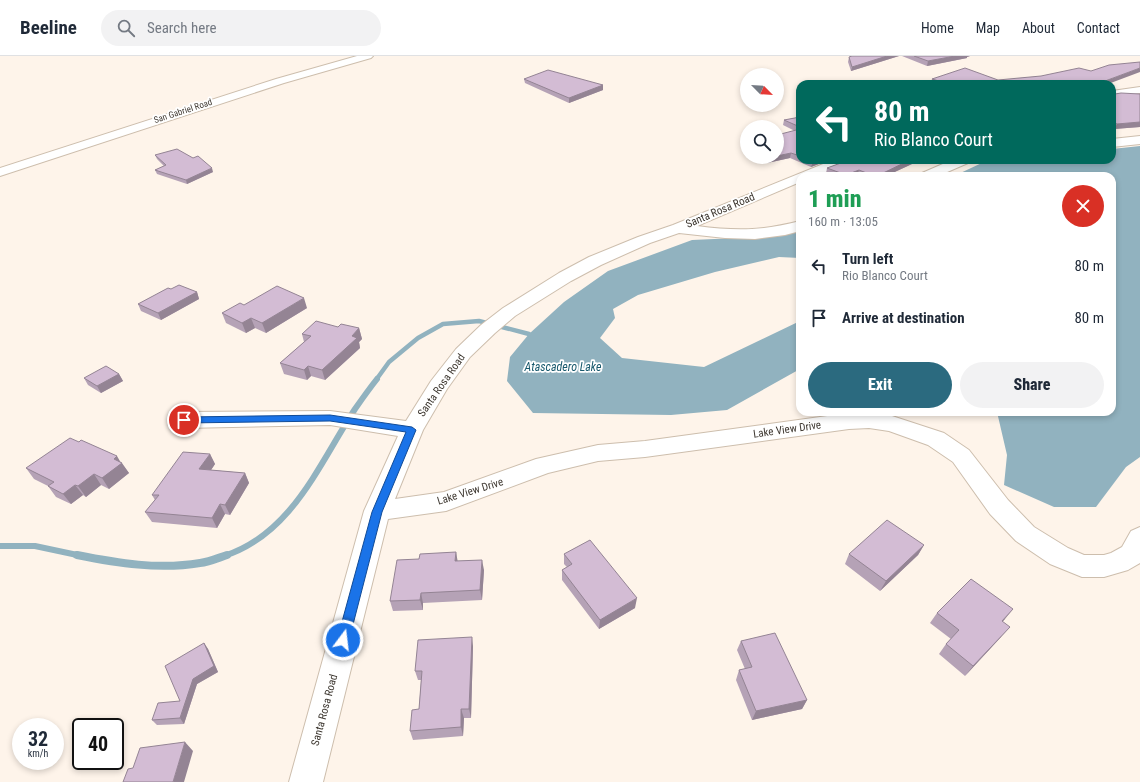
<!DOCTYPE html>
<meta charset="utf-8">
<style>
body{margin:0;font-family:"Roboto Condensed",sans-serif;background:#f2f2f3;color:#1f2937;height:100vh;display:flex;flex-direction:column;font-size:15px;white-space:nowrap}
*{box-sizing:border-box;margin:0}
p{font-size:13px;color:#747a83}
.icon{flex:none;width:22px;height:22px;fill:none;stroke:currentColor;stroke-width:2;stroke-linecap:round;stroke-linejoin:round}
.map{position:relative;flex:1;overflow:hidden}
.drawer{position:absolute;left:796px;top:116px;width:320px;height:244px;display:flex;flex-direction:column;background:#fff;border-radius:12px;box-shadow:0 2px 6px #0003}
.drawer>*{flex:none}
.top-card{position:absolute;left:796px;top:24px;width:320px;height:84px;border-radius:12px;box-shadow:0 2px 6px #0003;background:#00695c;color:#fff;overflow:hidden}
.needle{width:26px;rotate:114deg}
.controls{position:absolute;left:740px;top:12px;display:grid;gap:8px}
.controls a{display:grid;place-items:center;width:44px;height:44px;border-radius:50%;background:#fff;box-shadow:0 2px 6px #0003;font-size:20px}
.speed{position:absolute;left:12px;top:662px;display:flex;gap:8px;font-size:20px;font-weight:700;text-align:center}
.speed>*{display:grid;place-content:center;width:52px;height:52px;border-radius:50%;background:#fff;box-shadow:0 2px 6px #0003;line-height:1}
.speed small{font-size:10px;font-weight:400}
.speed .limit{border:2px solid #111;border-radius:6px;background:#fff;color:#111}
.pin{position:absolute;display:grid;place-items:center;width:34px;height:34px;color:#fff;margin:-17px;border:2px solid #fff;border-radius:50%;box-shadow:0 1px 4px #0007}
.me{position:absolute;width:44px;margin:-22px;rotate:15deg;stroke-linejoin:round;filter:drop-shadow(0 0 3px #0008)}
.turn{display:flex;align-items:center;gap:14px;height:84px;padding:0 12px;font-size:18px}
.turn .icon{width:52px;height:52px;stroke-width:2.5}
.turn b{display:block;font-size:28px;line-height:34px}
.round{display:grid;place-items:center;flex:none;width:42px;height:42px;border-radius:21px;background:#f2f2f3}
.head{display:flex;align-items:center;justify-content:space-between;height:68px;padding:0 12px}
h1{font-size:24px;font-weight:800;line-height:30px;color:#1e9e55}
.action{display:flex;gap:8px;margin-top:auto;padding:8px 12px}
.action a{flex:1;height:46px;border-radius:24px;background:#2b6a7f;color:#fff;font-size:16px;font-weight:800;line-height:46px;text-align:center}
.action a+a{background:#f2f2f3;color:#1f2937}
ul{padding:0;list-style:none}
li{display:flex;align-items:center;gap:12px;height:52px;padding:0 12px}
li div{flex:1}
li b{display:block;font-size:15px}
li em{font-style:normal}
header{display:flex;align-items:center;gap:24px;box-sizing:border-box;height:56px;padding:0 20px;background:#fff;border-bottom:1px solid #e0e1e3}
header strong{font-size:19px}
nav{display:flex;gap:22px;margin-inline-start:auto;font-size:14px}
.search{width:280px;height:36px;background:#f2f2f3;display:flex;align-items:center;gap:10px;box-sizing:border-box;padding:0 14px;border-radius:22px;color:#747a83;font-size:15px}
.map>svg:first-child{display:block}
.water{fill:#91b2bf}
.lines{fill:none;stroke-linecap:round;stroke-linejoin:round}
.stream-far2{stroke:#91b2bf;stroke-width:4.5}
.stream-far1{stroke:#91b2bf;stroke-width:6}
.stream{stroke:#91b2bf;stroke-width:8}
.minor-casing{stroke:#cdbead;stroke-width:2}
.minor{fill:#fff;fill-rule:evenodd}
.wall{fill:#b5a2b6}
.shaded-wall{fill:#948494}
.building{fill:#d3bcd4;stroke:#948494}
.route{fill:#1a73e8;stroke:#114b97}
.labels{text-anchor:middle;stroke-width:3.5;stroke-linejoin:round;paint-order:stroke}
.far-street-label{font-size:9px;fill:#3f3932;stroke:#fff}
.street-label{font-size:11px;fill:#3f3932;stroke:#fff}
.water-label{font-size:12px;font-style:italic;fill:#17586c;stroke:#fff}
</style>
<header>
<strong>Beeline</strong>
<div class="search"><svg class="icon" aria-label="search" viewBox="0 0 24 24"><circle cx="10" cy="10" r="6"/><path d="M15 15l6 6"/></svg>Search here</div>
<nav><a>Home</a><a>Map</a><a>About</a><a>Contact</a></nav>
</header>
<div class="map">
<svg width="1140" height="726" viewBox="0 0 1140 726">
<rect width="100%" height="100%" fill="#fef4ea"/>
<path class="water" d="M1140,90V401L1126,411L1096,451H1054L1004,429L1007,399L997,356H1112V120H954L986,105L1112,104V93Z
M800,174V202L779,201L715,216L638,239L613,253L615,262L600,282L622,302L704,311L800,265V313L727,354L671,359L533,357L507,325L510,301L529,278L564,246L608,215L692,184L783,180Z"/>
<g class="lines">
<path class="stream-far2" d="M376,324L389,306L418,282L443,268L479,265L529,278"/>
<path class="stream-far1" d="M0,490H35L82,500
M224,500C292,478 319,408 355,353C362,343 369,333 377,323"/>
<path class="stream" d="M77,499C117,507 159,514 200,507C209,506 218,502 227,499"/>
<defs>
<path id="minor" d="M357,0H373L371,2L284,27L0,120V112L276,23Z
M1140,31V37L1112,41V35Z
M1140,80V88L1112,91V83Z
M833,104H852L850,107L815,120H800V126L697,170C735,175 762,175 800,165V175L785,179L755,183L725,182L679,177L650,187L601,209L571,225L515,260L495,277L470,301L447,333L423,374L395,443L444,436L536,403L598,389L645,385L849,357L869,356L892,360L944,377L969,394L1008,444L1034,471L1068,492L1084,499H1104L1111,497L1122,491L1131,475L1140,471V507L1128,514L1104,521H1082L1050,508L1016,485L990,458L953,406L928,389L889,375L869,372L849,373L645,401L598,405L548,417L446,455L388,463L323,726H289L364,455L398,380L330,369L184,372L176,369L173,364L176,359L184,356L330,355L406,365L431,325L456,293L481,269L503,252L559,217L589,201L638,181L673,169Z
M952,104H970L968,107L938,120H920L922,117Z"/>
</defs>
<use href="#minor" class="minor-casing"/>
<use href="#minor" class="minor"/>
</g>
<path class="wall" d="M899,0L851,15L848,6L849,1Z
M902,0H970L967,1V2L927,10Z
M524,23L603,29V34L569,47L525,27Z
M932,23L998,24L1108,28H930Z
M1112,36L1115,38H1140V71L1114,73L1112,72Z
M800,61V104H829L811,111L790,102L767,107L756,101H777L795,75L783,69L784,64Z
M747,87V96L742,93L743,88Z
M155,99L213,116L187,128L157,118L155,114L164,110L157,103Z
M912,108L886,120H832L826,118L827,112Z
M171,233L197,236L199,243L161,264L141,255L138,248Z
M244,249L307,252L266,277L255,272L246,277L226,267L222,257Z
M338,271L359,272L362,283L359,286L360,292L325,324L311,320L307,324L284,318L280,307L304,286L302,278Z
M119,318L123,325L101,337L88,329L84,322Z
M210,398L215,408L211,414L245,417L249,427L230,459L225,458L217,472L152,466L145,456L155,444L152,439Z
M120,406L129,417L109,433L101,429L86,441L83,439L71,448L56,441L48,430L34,423L26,412Z
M924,489L918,499L880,535L845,508L849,498Z
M456,496L457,505L484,514L482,544L423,547V554L393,555L390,545L419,503Z
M564,498L635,552L599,573L562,524V514L567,511L564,508Z
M937,557L1005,563L1003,565L1001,581L965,620L939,598L946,588L951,583L930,567Z
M741,585L807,644L802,653L752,664L736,624L739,614L745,613L737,594Z
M204,587L208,593L218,616L197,628L184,668L157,669L152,664L180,645Z
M473,590L471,662H464L463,680L413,684L410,675L419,653L421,624H418L415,615Z"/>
<path class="shaded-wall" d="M887,0H899L851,15L852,11Z
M955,0H970L967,1V2L927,10L928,5Z
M1140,12V16L1108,28H1097Z
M603,29V34L569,47V42Z
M1140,66V71L1114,73L1117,68Z
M791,97L790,102L767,107L768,102L772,101H777V100Z
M817,104H829L811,111L813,106Z
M910,104H921L912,108L886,120H877Z
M212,112L213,116L187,128L186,124Z
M859,114L857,120H845L846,119Z
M197,236L199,243L161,264L158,257Z
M304,242L307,252L266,277L262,267Z
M251,262L255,272L246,277L242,267Z
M359,272L362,283L359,286L360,292L325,324L322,314L352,280Z
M308,310L311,320L307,324L304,314Z
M119,318L123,325L101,337L97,330Z
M210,398L215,408L205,423L199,413Z
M117,400L121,407H122L129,417L109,433L102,422L114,403Z
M245,417L249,427L230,459L225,449Z
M94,418L101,429L86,441L78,430Z
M75,429L83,439L71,448L63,438Z
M220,448L225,458L217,472L212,462Z
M924,489L918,499L880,535L886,525Z
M456,496L458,507L455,505Z
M482,504L484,514L482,544L480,534Z
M421,537L423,547V554L420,544Z
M637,542L635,552L599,573L600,564Z
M1013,553L1005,563L994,575L1002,565Z
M1010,571L1001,581L965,620L973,610Z
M472,581L473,590L471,662L469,653Z
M204,587L208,593L218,616L197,628L184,668L180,662Z
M807,644L802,653L752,664L756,655Z
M461,653L464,662L463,680L461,671Z
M185,686L193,695L184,726H173Z"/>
<path class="building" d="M852,0H887L852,11L849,1Z
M914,0H955L928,5Z
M1140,6V12L1097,28H949L932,23L965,12L998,24L1041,20L1079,12L1091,15L1109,9Z
M548,14L603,29L569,42L524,23Z
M1112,36L1115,38L1121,37L1140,38V66L1117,68L1112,66Z
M800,61V71L784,64Z
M800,73V100L791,97L777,100V79Z
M747,87V90L743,88Z
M177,93L193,102L198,100L212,112L186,124L155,114L166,109L155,99Z
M808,104H817L813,106Z
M849,104H910L877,120H874L859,114L846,119L827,112Z
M179,229L197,236L158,257L138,248L168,232L171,233Z
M277,230L304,242L262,267L251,262L242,267L222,257L240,247L244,249Z
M316,265L338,271L341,268L359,272L352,280L357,282L322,314L308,310L304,314L280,307L311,280L302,278Z
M106,310L119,318L97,330L84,322Z
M70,382L79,386L81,384L117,400L114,403L122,407L102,422L94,418L78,430L75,429L63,438L48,430L54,426L26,412Z
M183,396L210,398L199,413L245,417L225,449L220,448L212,462L145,456L159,439H152Z
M887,464L924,489L886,525L849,498Z
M590,484L637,542L600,564L562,514L572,508L564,498Z
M456,496L455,505L482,504L480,534L421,537L420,544L390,545L397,504L419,503L420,498Z
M971,523L1013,553L1002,565L1010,571L973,610L946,588L959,574L937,557Z
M775,577L807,644L756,655L739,614L752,611L741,585Z
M472,581L469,653H461V671L410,675L412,654L419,653L422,615H415L418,584Z
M204,587L214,610L193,623L180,662L152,664L158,647L180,645L165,610Z
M185,686L173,726H123L128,713L133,712L140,692Z"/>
<path class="route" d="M330,359L412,371L416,374L382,456L349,584L347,588L343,589L339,588L337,584L372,456L406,376L330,365L184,367L180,364L184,361Z"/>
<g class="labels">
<g class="far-street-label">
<text transform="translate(183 55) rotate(-18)" y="3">San Gabriel Road</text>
</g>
<g class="street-label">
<text transform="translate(720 154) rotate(-23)" y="4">Santa Rosa Road</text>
<text transform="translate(441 329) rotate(-55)" y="4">Santa Rosa Road</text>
<text transform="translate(787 373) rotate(-8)" y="4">Lake View Drive</text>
<text transform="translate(470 435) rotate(-17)" y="4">Lake View Drive</text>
<text transform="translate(324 654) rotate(-75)" y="4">Santa Rosa Road</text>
</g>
<g class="water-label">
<text x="563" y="315">Atascadero Lake</text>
</g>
</g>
</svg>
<div class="controls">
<a><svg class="needle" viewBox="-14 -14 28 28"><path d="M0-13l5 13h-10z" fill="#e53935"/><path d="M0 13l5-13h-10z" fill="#747a83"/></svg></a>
<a><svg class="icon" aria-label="search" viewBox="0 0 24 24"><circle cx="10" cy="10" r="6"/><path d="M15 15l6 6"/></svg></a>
</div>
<div class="speed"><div>32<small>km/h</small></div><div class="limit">40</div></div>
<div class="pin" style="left:184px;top:364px;background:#d93025"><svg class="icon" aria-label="arrive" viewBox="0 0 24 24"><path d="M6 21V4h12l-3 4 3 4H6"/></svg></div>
<svg class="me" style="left:343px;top:584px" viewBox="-20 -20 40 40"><circle r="17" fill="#1a73e8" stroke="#fff" stroke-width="3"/><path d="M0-11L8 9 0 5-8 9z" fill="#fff"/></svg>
<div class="top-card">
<div class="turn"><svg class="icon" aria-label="left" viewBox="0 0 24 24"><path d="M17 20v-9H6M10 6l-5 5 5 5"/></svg><div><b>80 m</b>Rio Blanco Court</div></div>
</div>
<section class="drawer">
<div class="head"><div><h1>1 min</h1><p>160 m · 13:05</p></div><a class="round" style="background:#d93025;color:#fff"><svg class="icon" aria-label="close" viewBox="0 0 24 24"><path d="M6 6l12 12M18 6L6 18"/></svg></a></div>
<ul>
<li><svg class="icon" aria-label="left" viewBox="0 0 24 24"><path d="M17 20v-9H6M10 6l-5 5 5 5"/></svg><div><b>Turn left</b><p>Rio Blanco Court</p></div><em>80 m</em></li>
<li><svg class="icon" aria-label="arrive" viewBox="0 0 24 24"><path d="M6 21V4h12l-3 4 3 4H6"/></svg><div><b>Arrive at destination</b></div><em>80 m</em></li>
</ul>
<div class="action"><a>Exit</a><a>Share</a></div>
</section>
</div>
